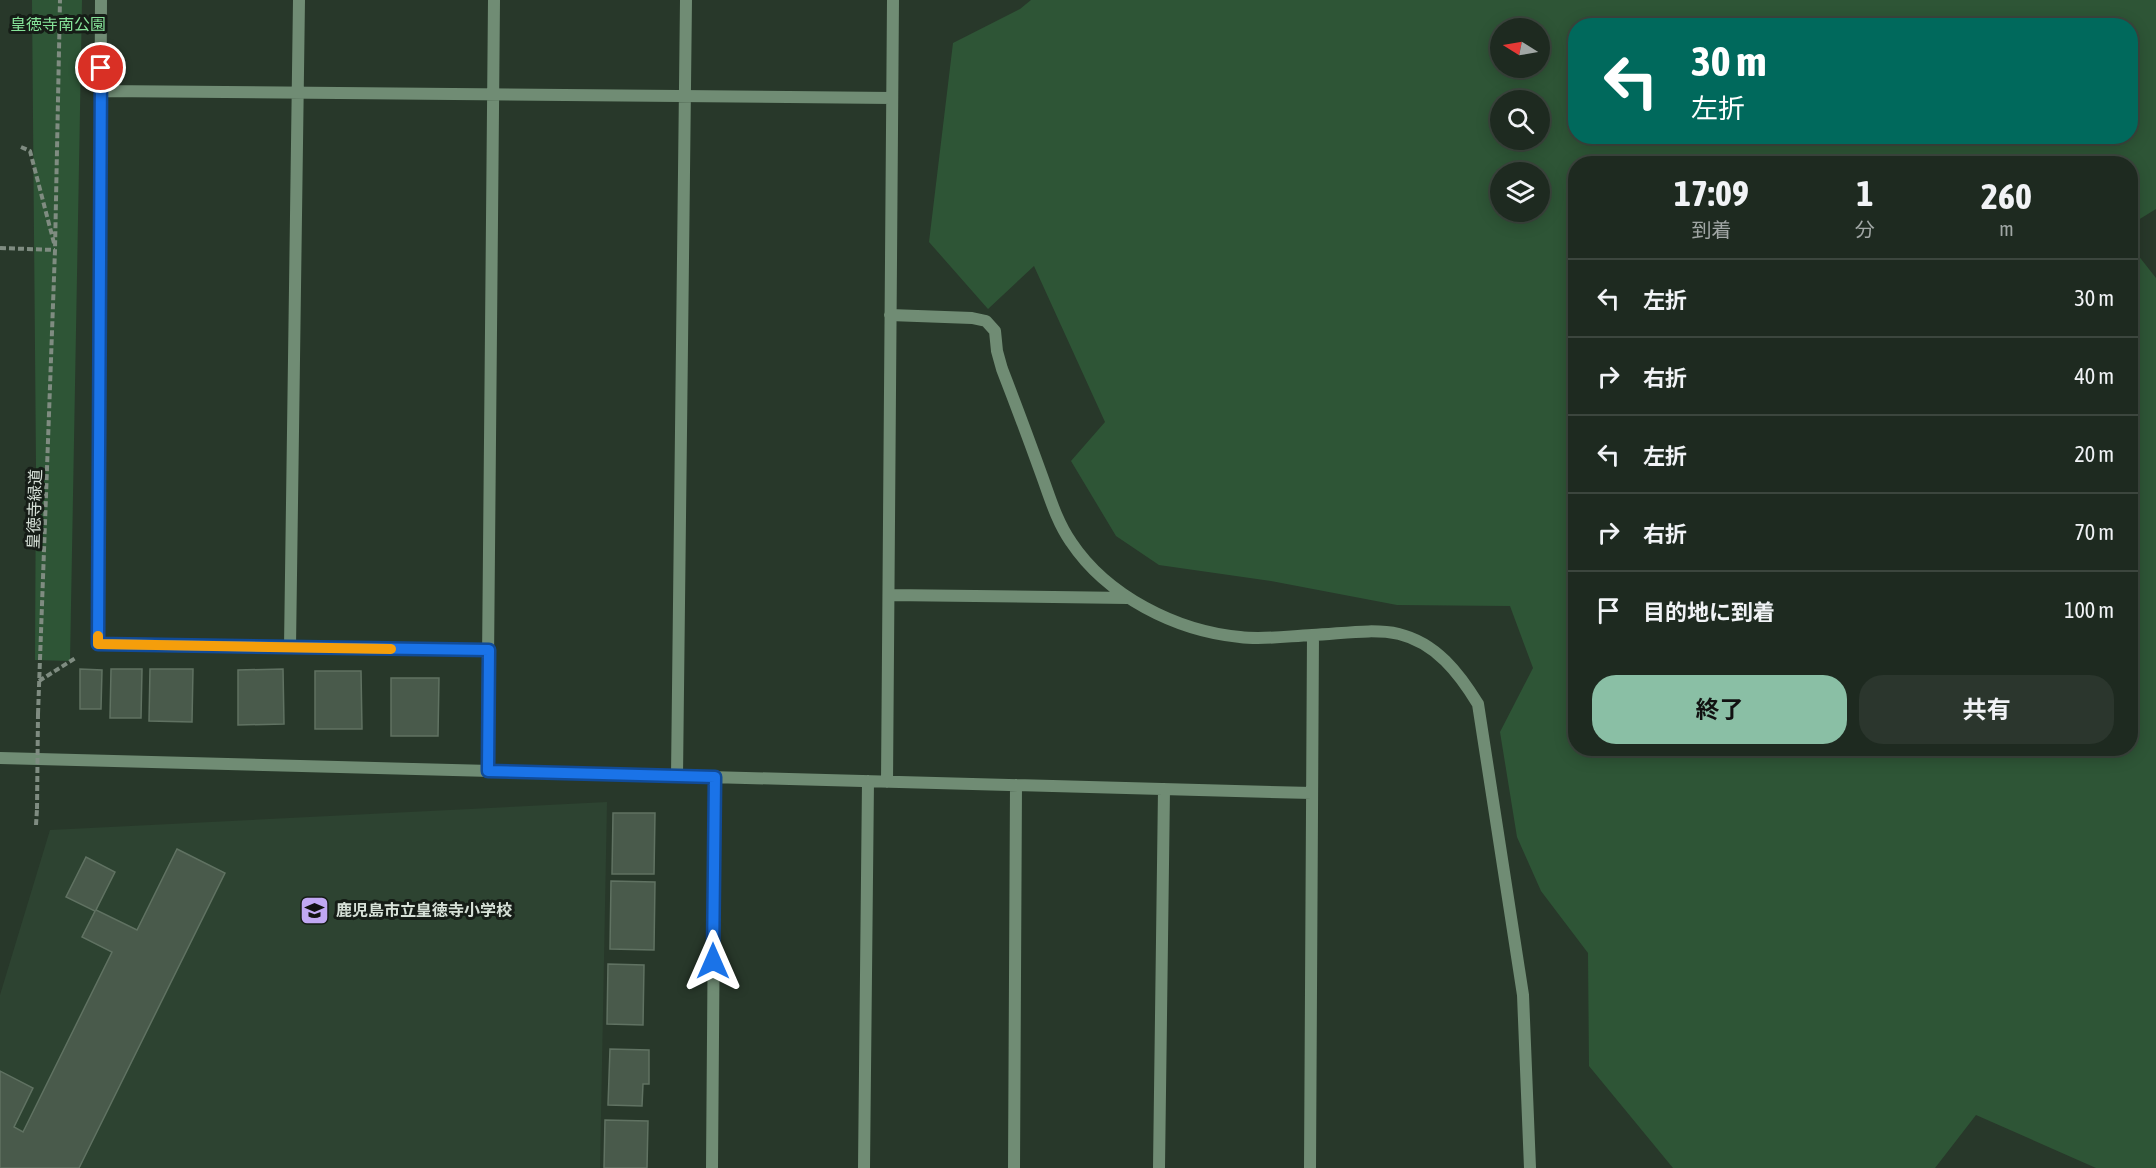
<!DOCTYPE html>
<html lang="ja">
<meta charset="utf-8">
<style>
body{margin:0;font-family:"Asap Condensed","Noto Sans JP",sans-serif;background:#2b362d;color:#f1f3f6;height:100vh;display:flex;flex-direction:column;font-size:22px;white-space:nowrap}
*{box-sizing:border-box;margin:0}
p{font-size:20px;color:#a1a7a5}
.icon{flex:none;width:33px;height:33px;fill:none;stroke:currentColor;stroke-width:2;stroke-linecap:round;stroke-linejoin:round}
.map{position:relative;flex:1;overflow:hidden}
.panel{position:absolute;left:1568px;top:156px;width:570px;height:600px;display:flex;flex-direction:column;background:#1e2a20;border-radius:24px;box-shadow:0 3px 15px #0003,0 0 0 2px #3c463e}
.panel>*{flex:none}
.banner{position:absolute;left:1568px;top:18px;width:570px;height:126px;border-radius:24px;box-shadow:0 3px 15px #0003,0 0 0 2px #3c463e;background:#00695c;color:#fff;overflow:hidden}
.needle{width:39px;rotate:281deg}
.fabs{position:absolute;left:1490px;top:18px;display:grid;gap:12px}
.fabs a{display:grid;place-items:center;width:60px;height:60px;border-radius:50%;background:#1e2a20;box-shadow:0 3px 15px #0003,0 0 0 2px #3c463e;font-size:30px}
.pin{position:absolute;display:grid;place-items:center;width:51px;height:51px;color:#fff;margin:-26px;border:3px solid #fff;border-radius:50%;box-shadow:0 2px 6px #0007}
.me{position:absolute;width:66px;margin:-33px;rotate:0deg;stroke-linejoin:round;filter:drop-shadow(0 0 4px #0008)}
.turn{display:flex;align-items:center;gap:21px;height:126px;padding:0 24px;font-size:27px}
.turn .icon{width:78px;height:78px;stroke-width:2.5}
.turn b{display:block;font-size:42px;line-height:51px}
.eta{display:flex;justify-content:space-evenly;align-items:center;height:102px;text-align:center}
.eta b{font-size:36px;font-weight:700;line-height:42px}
.action{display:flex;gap:12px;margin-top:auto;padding:12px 24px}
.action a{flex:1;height:69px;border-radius:24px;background:#8abfa5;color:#111;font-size:24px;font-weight:700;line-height:69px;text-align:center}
.action a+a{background:#2b362d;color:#f1f3f6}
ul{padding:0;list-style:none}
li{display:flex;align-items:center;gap:18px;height:78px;padding:0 24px;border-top:2px solid #3c463e}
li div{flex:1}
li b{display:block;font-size:22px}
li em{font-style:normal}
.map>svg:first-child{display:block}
.built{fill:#2d4331}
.green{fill:#2e5536;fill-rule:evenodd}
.building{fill:#495a4b;stroke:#607262;stroke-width:1.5}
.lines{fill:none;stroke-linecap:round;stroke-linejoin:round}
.path{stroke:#7f8c81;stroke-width:4;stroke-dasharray:6 3;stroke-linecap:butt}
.street{stroke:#708c74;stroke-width:12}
.path-bridge{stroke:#7f8c81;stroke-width:4;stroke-dasharray:6 3;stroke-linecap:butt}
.route-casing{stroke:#114b97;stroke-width:15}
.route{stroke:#1a73e8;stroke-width:10}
.slow{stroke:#f59e0b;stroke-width:10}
.labels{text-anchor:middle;stroke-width:6;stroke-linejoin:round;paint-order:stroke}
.park-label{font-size:16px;fill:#86e399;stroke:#161d17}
.street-label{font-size:16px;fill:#d7e1d8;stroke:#161d17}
.poi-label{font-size:16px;font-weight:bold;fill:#d7e1d8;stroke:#161d17;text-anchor:start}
</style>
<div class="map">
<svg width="2156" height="1168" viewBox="0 0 2156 1168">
<rect width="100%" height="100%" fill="#28382a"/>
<path class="built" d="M607,802L600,1168H0V995L50,830Z"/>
<path class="green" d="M32,0H82L70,661L35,660L36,465Z
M1031,0H2156V209L2130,225V164H1575V748H2130V245L2156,278V1168H2096L1976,1115L1935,1168H1673L1589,1066L1588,953L1541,891L1517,837L1500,732L1533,668L1510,606L1397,605L1271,581L1159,565L1116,536L1071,461L1105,422L1034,266L988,309L929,242L953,43L1020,9ZM1575,26H2130V136H1575ZM1500,28H1539V68H1500ZM1500,100H1539V140H1500ZM1500,172H1539V212H1500Z"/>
<path class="building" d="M80,669L102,670L101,709H80Z
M111,669H142L141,718H110Z
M150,669H193L192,722L149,721Z
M283,669L284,724L238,725V670Z
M315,671H361L362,729H315Z
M391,678H439L438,736H391Z
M613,813H655L654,874H612Z
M177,849L225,873L79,1168H0V1071L33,1088L14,1127L23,1132L112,952L82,937L95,911L66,897L86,857L115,872L96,910L137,930Z
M611,881L655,882L654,950L610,949Z
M608,964L644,965L643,1025L607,1024Z
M610,1049L649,1050V1084H643L642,1106L608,1105Z
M605,1120L648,1121L647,1168H604Z"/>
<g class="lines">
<path class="path" d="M21,147L30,151L54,243
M0,248L55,250
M39,681L77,657
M38,714L55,250L60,0
M36,825L37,809"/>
<path class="street" d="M101,0L98,644L489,650
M101,91L892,98
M890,315L972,318L986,321L995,331L997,351L1002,369C1016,405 1029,440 1042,476C1050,498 1057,522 1071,542C1107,596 1176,631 1240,637C1263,640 1289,636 1312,635C1340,634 1372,628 1399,634C1436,643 1459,673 1478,704L1523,995L1530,1168
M889,595L1128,598
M290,647L299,0
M0,758L1312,793
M487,771L494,0
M677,776L686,0
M887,782L893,0
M712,1168L715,777
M864,1168L868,781
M1014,1168L1016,785
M1159,1168L1164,789
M1310,1168L1313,635"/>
<path class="path-bridge" d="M37,809L38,714"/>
</g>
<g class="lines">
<defs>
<path id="route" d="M101,68L98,644L489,650L488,771L715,777L713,961"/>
</defs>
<use href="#route" class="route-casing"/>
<use href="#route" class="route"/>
<path class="slow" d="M98,636V644L391,649"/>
</g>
<defs>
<symbol id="school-square" viewBox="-11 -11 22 22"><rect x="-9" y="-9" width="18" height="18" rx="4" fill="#c1a8f3" stroke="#161d17"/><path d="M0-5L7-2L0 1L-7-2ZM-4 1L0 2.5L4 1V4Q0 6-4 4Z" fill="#111"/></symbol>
</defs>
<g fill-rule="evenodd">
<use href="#school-square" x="298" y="894" width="33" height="33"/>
</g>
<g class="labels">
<g class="park-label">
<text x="58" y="30">皇徳寺南公園</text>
</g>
<g class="street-label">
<text transform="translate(34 509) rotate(-88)" y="6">皇徳寺緑道</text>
</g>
<g class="poi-label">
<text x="336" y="916">鹿児島市立皇徳寺小学校</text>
</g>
</g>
</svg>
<div class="fabs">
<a><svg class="needle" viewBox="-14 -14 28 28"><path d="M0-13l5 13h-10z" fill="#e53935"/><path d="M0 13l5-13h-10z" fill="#a1a7a5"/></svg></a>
<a><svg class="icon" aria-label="search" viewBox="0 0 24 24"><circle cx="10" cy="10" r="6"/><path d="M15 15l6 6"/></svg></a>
<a><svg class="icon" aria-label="layers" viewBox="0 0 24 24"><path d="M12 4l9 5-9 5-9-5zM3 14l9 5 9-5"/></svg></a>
</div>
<div class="pin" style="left:101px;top:68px;background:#d93025"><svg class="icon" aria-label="arrive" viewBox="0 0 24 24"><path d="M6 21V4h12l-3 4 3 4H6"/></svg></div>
<svg class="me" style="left:713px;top:961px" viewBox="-20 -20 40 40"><path d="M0-17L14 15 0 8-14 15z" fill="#1a73e8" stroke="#fff" stroke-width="4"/></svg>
<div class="banner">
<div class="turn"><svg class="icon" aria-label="left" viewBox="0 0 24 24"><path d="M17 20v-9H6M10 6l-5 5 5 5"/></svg><div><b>30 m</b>左折</div></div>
</div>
<section class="panel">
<div class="eta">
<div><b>17:09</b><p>到着</p></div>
<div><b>1</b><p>分</p></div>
<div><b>260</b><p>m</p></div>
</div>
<ul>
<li><svg class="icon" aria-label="left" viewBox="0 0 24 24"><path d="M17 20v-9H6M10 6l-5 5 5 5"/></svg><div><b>左折</b></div><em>30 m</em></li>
<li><svg class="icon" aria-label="right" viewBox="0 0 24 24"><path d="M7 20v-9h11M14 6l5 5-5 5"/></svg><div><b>右折</b></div><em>40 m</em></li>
<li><svg class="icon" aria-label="left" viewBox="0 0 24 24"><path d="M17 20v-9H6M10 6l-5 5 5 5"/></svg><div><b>左折</b></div><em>20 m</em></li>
<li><svg class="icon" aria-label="right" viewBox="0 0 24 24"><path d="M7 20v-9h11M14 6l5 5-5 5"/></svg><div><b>右折</b></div><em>70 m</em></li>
<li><svg class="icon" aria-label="arrive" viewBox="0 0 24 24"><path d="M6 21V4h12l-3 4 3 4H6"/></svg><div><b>目的地に到着</b></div><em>100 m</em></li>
</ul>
<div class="action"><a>終了</a><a>共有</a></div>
</section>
</div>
